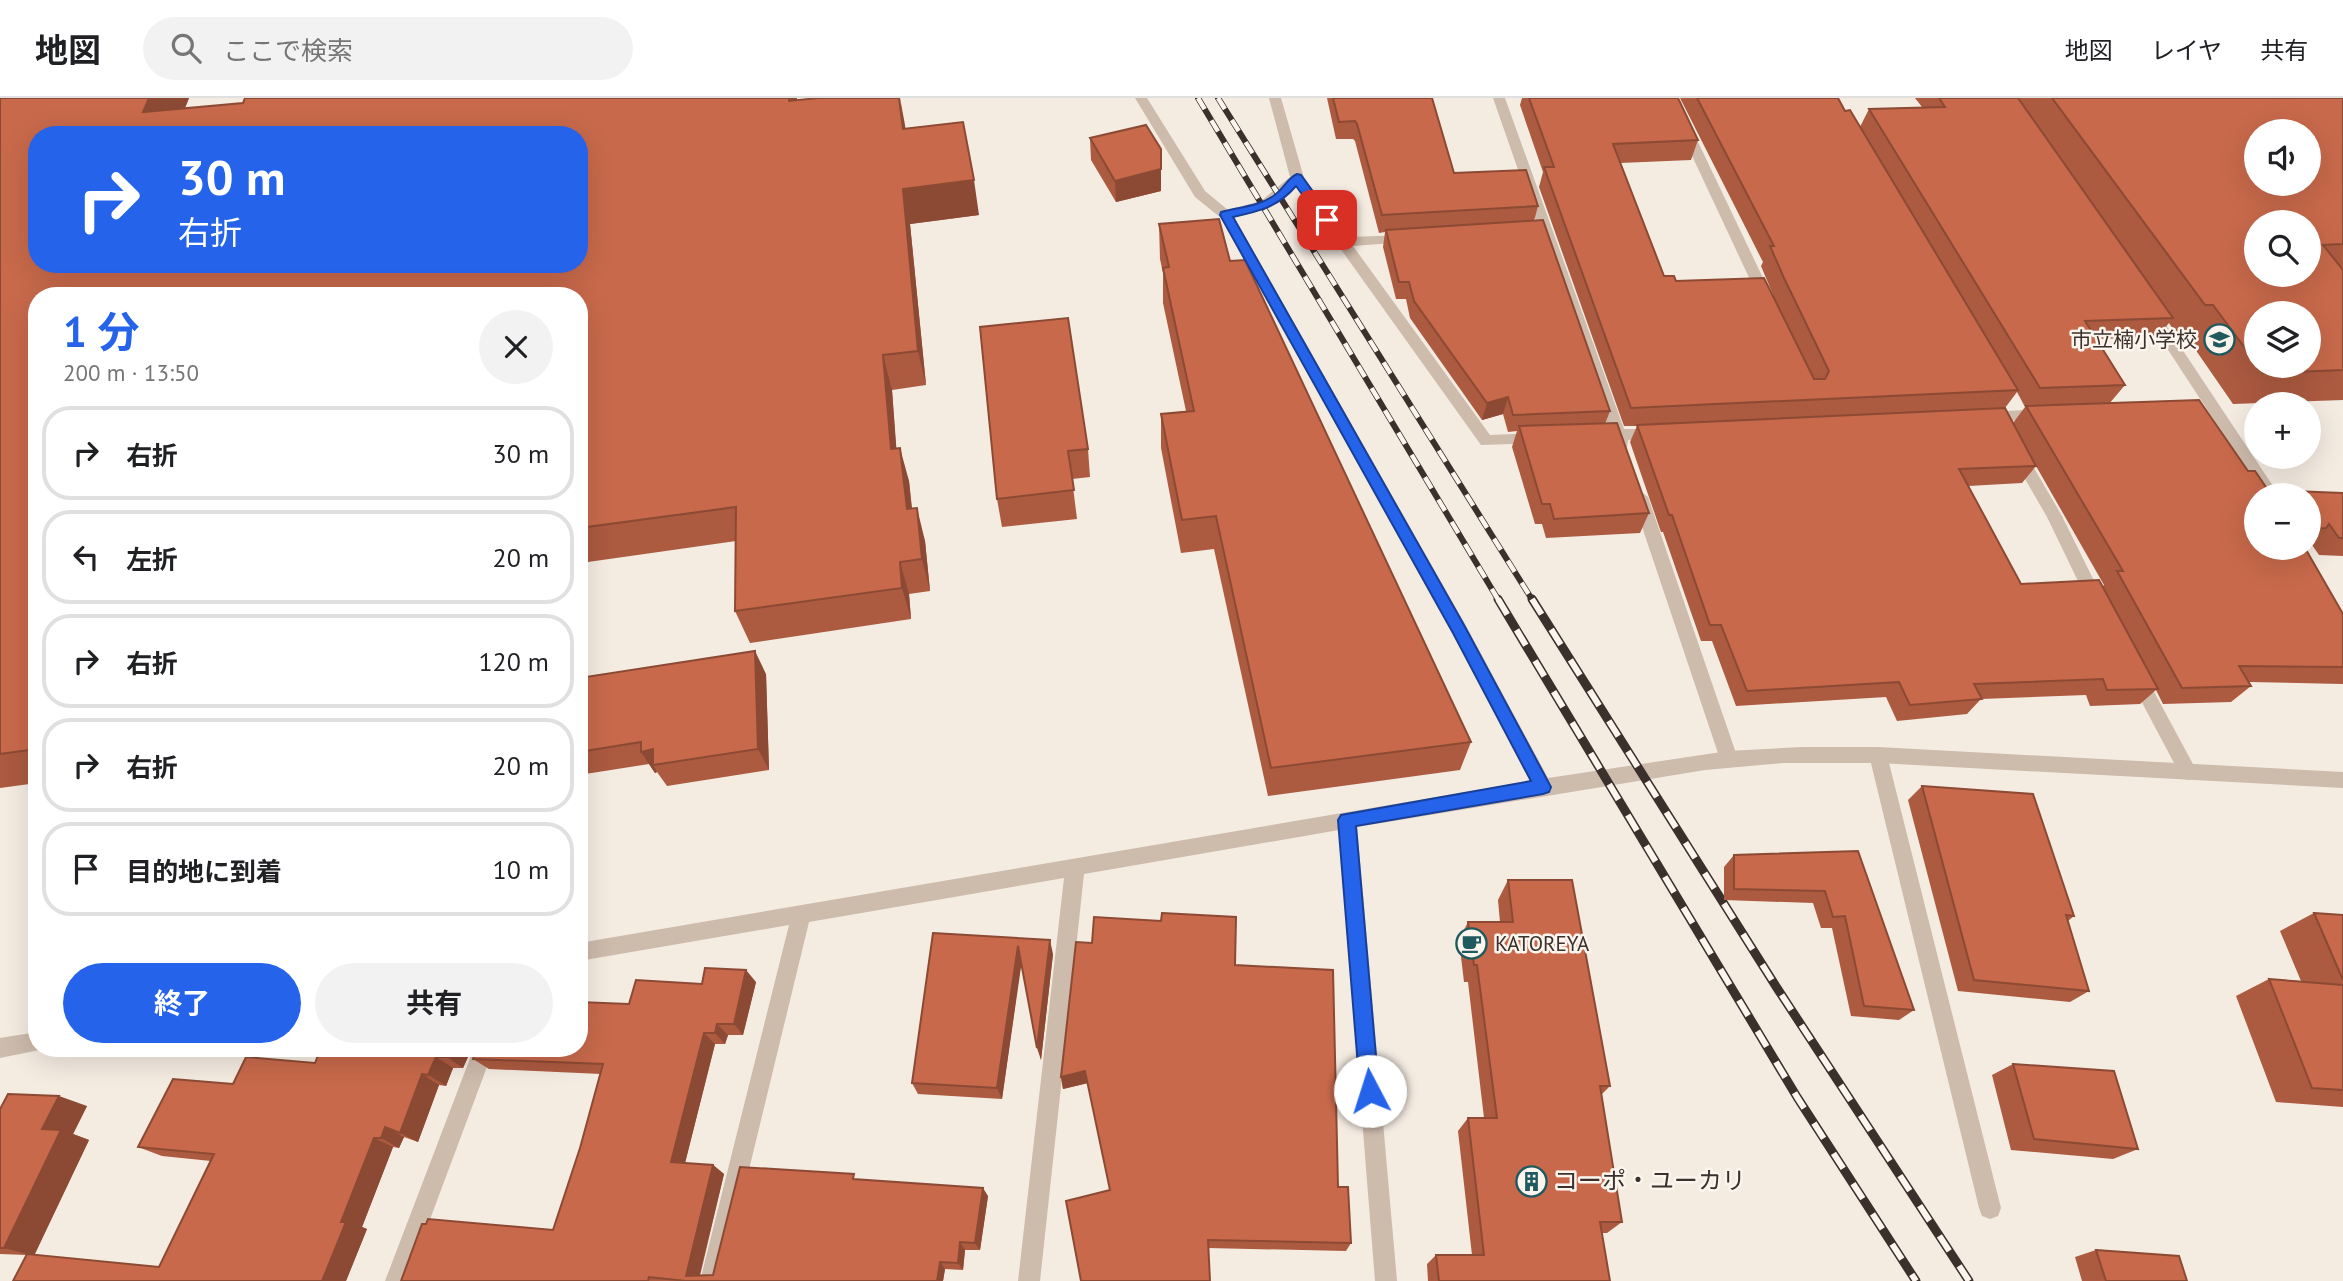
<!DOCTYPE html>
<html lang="ja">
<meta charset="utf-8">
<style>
body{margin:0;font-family:"PT Sans","Noto Sans JP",sans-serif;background:#f2f2f2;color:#202124;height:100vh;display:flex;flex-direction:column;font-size:26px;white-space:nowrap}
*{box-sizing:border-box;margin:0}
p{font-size:23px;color:#757577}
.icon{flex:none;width:38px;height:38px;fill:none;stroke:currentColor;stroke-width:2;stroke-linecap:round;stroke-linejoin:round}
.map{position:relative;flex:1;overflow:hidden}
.side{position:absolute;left:28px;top:189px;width:560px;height:770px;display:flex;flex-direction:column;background:#fff;border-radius:28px;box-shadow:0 7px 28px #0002}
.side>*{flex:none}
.hud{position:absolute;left:28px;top:28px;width:560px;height:147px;border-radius:28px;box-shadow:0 7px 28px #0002;background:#2563eb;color:#fff;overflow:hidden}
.controls{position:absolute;left:2244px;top:21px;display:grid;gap:14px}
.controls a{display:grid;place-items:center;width:77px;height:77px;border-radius:50%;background:#fff;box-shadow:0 7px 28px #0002;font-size:35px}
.pin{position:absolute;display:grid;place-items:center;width:60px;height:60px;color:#fff;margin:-30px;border-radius:14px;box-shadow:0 4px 10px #0006}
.me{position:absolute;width:77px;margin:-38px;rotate:355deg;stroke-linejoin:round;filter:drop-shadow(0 0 5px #0008)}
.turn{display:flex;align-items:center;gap:24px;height:147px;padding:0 35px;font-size:32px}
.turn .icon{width:91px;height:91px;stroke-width:2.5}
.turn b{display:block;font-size:49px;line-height:60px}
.round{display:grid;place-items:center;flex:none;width:74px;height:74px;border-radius:37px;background:#f2f2f2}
.head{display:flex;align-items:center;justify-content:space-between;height:119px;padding:0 35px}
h1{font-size:42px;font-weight:700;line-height:52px;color:#2563eb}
.button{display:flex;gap:14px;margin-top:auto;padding:14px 35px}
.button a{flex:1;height:80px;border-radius:42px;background:#2563eb;color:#fff;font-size:28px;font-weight:700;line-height:80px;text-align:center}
.button a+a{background:#f2f2f2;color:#202124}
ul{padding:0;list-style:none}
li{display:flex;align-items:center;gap:21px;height:94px;margin:0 14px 10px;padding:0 21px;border:4px solid #e0e0e0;border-radius:28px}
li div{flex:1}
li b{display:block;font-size:26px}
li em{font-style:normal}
header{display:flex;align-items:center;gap:42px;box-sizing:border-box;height:98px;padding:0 35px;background:#fff;border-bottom:2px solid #e0e0e0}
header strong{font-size:33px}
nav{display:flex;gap:38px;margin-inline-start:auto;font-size:24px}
.search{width:490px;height:63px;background:#f2f2f2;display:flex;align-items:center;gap:18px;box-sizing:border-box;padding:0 24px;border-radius:38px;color:#757577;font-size:26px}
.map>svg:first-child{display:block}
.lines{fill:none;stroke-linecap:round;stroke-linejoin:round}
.lane{fill:#cdbbac;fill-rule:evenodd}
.street{fill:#cdbbac;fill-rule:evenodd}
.rail-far1-casing{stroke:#3b302b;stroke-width:6}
.rail-casing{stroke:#3b302b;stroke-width:9}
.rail-far1{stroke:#fbf5ee;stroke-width:4.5;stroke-dasharray:13;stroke-linecap:butt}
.rail{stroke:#fbf5ee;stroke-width:6;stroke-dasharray:18;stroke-linecap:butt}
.wall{fill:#ac5a40;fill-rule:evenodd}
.shaded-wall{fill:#8c4a34}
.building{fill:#c8694b;stroke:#8c4a34;stroke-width:2;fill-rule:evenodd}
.route{fill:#2563eb;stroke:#184099;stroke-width:2}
.labels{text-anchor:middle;stroke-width:5;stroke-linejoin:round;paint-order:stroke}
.poi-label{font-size:21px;fill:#3b302b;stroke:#fbf5ee;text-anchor:end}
.near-poi-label{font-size:24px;fill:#3b302b;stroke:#fbf5ee;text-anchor:start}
</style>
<header>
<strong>地図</strong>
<div class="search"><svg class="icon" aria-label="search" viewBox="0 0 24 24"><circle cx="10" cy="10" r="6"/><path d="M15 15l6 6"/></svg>ここで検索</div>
<nav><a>地図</a><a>レイヤ</a><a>共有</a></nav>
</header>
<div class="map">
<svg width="2343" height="1183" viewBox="0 0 2343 1183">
<rect width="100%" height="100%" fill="#f4ebe1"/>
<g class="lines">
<path class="lane" d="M1493,0H1505L1624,331H1660L1663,335L1660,339L1628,342L1627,350H1617L1613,343L1599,344L1591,338L1594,334L1609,332Z
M1665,0H1677L1774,203L1772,206L1767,208L1760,203Z
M1297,76L1302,77L1347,139L1412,137L1414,140L1407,144L1353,148L1490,337L1536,335L1544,341L1541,345L1481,347L1292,83V77Z
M2043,311L2051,316L2043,321L1987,324L1979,319L1987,314Z
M2018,349L2023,351L2062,418L2104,503L2102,508H2090L2047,419L2010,355Z
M1640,393L1648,399L1738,661L1735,667L1729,669L1723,667L1720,661L1632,399Z
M2138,573L2144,575L2194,668L2197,674L2194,680L2188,682L2182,680L2129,580L2132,575Z
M1878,649L1884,651L1887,657L2001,1110L1998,1118L1990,1121L1982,1118L1979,1110L1869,657L1872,651Z"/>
<path class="street" d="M1135,0H1147L1205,93L1228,112L1261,103L1290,79L1269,0H1281L1304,80L1278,104L1234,119L1465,526L1548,680L1728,653L1803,649H1878L2343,674V690L1878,665H1784L1705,672L1357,729L1397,1183H1375L1339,732L1084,776L1040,1183H1018L1064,780L809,824L722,1183H700L789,827L579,863V845L1530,683L1453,536L1221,120L1195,99Z
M2149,207L2154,209L2279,397H2263L2142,212Z
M37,934V950L44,951L0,960V940Z
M474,950H494L407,1183H385Z"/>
<defs>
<path id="rail-far1" d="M1198,0L1499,503
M1218,0L1533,503"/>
<path id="rail" d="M1498,501L1797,999L1916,1183
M1532,501L1777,890L1969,1183"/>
</defs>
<use href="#rail-far1" class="rail-far1-casing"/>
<use href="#rail" class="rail-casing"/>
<use href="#rail-far1" class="rail-far1"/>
<use href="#rail" class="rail"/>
</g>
<path class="wall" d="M0,0H189L185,10L797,2L905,31L979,117L910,126L926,287L892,292L896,350L909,383L912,410L925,443L930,493L909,496L911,521L750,545L735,513L736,443L588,464L579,449V198H37V685L0,690Z
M1327,0H1432L1454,75L1538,108L1534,123L1610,313L1605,326L1649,415L1640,435L1546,440L1542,426H1535L1512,349L1517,333L1508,334L1503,316L1482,322L1410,220L1406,201H1396L1383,149L1385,134L1379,135L1355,43L1353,41H1336Z
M1522,0H1678L1698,42L1691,62L1620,65L1664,178L1676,183L1774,199L1761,168L1763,164L1680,0H1838L1845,13L1860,29L1869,11L1922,9L1915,0H2343V302L2233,306L2186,238L2178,239L2169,225L2157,239L2097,241L2125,287L2109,306L2248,373L2268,392L2343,395V458L2319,457L2310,444L2308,446V397H2256L2343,516V586L2249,584L2251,588L2231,604L2163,606L2156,592L2140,606L2090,608L2086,597L1981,601L1967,616L1897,623L1886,599L1736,608L1712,543H1701L1663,434H1661L1630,344L1637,328H1624L1539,89L1543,74L1520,7ZM2256,215L2308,268H2256ZM2017,294L2025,309L2013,325L2005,310ZM2036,368L2104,487L2102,489L2021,486L1968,388L2022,385Z
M1090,40L1161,93L1116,104L1091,62Z
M1159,126L1230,163L1471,644L1460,672L1268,698L1214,451L1181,455L1161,350V316L1186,313L1163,205V175L1160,161Z
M980,229L1088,351L1090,379L1072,381L1077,421L1002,429L997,401Z
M766,576L769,672L667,688L657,674L655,675L649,666L579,677V580Z
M1922,688L2074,818L2068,823L2089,893L2070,904L1958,893L1908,702Z
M1858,753L1914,912L1899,922L1851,918L1832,830H1821L1813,805L1724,802V769L1734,757Z
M1508,782L1610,988L1601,997L1622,1124L1607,1135H1602L1610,1183H1428L1427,1166L1436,1157H1472L1458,1033L1468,1020H1484L1468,884H1464L1459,842L1468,824H1500L1498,802Z
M2314,815L2343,817V1009L2276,1004L2236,898L2269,881L2301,883L2280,833Z
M933,835L1053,856L1041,962L1021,865L1002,1001L918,996L912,985Z
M1235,867L1338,1089L1351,1145L1346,1153L1208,1150L1110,1092L1088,985L1063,991L1061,979Z
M756,884L743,937H728L725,946H715L685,1065L713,1067L724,1076L700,1178L713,1177L859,1082L988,1098L980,1152H965L963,1172L945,1171L943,1183H401L553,1132L580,1050L601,976L489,971L473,961L629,906L702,886Z
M472,950L463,970H453L446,988L439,987L418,1044L404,1039L399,1050L393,1049L362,1129L367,1131L346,1183H13L27,1157L0,1156V1011L87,1008L73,1036L89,1042L34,1157L159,1169L211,1063L162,1058L138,1049L233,986L315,965Z
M2013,966L2138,1051L2113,1061L2011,1052L1992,977Z
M2096,1152L2187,1183H2082L2075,1159Z"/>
<path class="shaded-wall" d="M149,0H189L174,37L143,14Z
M789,0H797L799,39L789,3Z
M900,0L905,27L910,67L903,31Z
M1161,51V93L1116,104L1115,83Z
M974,82L979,117L910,126L926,287L918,253L903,91Z
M883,257L892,292L899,385L891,351Z
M1508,299L1503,316L1482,322L1487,305Z
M900,350L909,383L915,444L907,411Z
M917,410L925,443L930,493L922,461Z
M900,464L909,496L911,521L902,490Z
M755,553L766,576L769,672L758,651Z
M653,651V667L657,674L655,675L641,654Z
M1050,842L1053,856L1041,962L1037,950Z
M1018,848L1022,862L1002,1001L997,990Z
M746,872L756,884L743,937L734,926Z
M717,926L728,937L725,946L715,935Z
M704,935L715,946L683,1073L671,1064Z
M451,950H472L463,970L447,959Z
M436,959L453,970L446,988L428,977Z
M1085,973L1088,985L1063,991L1061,979Z
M422,976L439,987L418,1044L400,1035Z
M59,998L87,1008L73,1036L89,1042L34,1158L4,1150L42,1031Z
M385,1029L404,1039L399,1050L381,1040Z
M374,1040L393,1049L362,1129L367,1131L346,1183H322L341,1124Z
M713,1067L724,1076L698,1183L686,1178Z
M983,1090L988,1098L980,1152L975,1145Z
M960,1144L965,1152L963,1172L958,1165Z
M940,1164L945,1171L943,1183H937Z"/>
<path class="building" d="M0,0H149L143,14L243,5L245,0H789V3L818,0H899L903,31L963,24L974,82L903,91L918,253L883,257L891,351L900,350L907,411L917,410L922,461L900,464L902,490L735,513L736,409L579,430V198H37V651L0,656ZM37,37H579V166H37Z
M1333,0H1432L1454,75L1526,72L1538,108L1382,117L1357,26L1355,23L1339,24Z
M1529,0H1678L1698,42L1613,46L1664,178H1674L1676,183L1764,180L1814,281H1825L1829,273L1784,180L1770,148H1774L1697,0H1838L1845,13L1850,12L2018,292L1631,310L1544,69H1554Z
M1939,0H2018L2173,220L2085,223L2125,287L2040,290L1869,11L1945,9Z
M2052,0H2343V146L2323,147L2343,172V272L2263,275L2258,268H2308V215H2256V265L2213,207H2205ZM2256,33H2308V86H2256ZM2256,124H2308V177H2256Z
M1146,27L1161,51V71L1115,83L1090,40Z
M1219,121L1230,163L1245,162L1471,644L1271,670L1216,418L1182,422L1161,316L1194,313L1163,170L1169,169L1159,126Z
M1543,122L1610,313L1513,317L1508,299L1487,305L1414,203L1409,184H1399L1386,132Z
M1068,220L1088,351L1068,353L1074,392L997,401L980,229Z
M2199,302L2248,373H2255L2268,392L2343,395V440H2339L2329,426L2326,430L2313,431L2315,439H2308V397H2256V450H2305L2343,516V569L2239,568L2251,588L2182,590L2117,473H2123L2026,308Z
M2005,310L2036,368L1959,371L2021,486L2099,482L2158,591L2107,592L2103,581L1974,586L1982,601L1910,607L1899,584L1747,593L1721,527H1710L1672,417H1669L1637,327Z
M1617,325L1649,415L1554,421L1550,406H1542L1519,328Z
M755,553L758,651L653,667V651L641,654V644L579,654V580Z
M1922,688L2033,696L2074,818L2066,817L2089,893L1974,882Z
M1858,753L1914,912L1864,908L1845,818L1833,819L1825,793L1734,791V757Z
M1508,782H1572L1610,988H1600L1622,1124H1600L1610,1183H1439L1436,1157H1484L1468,1020H1497L1477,867H1474L1468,824H1513Z
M1162,815L1236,819L1235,867L1333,872L1338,1089H1348L1351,1145L1208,1142L1210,1183H1081L1066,1103L1110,1092L1085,973L1061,979L1076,844L1092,845L1094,819L1161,823Z
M2314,815L2343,817V882Z
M933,835L1050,842L1037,950L1018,848L997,990L912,985Z
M705,870L746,872L734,926H717L715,935H704L671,1064L713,1067L686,1178L713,1177L740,1069L854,1076L853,1081L983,1090L975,1145L960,1144L958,1165L940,1164L937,1183H686L649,1179L648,1183H401L422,1126H426L428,1121L553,1132L580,1050L603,966L473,961L476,950H579V904L629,906L636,882L702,886Z
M2269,881L2343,887V992L2312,990Z
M321,950H451L447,959H436L428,977L422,976L400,1035L385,1029L381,1040H374L341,1124H346L322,1183H13L27,1156L159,1169L214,1056L138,1049L173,981L233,986L246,959L315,965Z
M2013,966L2114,973L2138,1051L2034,1041Z
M8,996L59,998L42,1031L61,1032L4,1150H0V1011Z
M2096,1152L2179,1158L2187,1183H2106Z"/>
<path class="route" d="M1297,76L1301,77L1332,120V125H1323L1296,88C1278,109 1260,113 1233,119L1464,527L1551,689L1549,694L1543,696L1356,728L1379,993L1377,1000L1370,1003L1363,1000L1360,993L1338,722L1341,717L1531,683L1453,535L1220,117L1221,114C1240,109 1261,108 1276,96C1284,90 1288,80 1297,76Z"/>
<defs>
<symbol id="school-ring" viewBox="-11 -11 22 22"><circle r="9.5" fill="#fbf5ee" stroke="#1f5a5e" stroke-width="1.5"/><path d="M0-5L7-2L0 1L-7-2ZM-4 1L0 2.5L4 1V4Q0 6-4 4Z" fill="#1f5a5e"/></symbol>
<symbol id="cafe-ring" viewBox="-11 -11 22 22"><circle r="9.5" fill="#fbf5ee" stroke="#1f5a5e" stroke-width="1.5"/><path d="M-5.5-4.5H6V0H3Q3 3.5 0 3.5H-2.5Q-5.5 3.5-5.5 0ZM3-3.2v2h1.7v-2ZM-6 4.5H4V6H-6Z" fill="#1f5a5e"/></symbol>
<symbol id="building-ring" viewBox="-11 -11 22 22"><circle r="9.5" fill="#fbf5ee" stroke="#1f5a5e" stroke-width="1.5"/><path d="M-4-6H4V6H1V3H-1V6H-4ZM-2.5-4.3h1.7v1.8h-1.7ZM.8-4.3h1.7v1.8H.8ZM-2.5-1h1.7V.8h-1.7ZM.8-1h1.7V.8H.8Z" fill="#1f5a5e"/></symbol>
</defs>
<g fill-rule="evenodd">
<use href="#school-ring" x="2202" y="224" width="35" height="35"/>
<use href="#cafe-ring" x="1454" y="828" width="35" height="35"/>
<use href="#building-ring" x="1514" y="1066" width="35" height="35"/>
</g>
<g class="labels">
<g class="poi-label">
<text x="2197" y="249">市立楠小学校</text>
<text x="1495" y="853" text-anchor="start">KATOREYA</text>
</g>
<g class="near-poi-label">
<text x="1554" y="1091">コーポ・ユーカリ</text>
</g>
</g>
</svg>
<div class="controls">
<a><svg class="icon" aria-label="sound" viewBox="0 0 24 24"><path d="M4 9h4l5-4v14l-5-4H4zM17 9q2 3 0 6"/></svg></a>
<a><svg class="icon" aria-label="search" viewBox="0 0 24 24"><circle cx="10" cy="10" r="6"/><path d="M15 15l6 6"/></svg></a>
<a><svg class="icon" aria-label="layers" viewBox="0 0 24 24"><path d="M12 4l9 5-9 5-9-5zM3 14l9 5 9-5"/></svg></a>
<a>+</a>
<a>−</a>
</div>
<div class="pin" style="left:1327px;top:122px;background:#d93025"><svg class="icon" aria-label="arrive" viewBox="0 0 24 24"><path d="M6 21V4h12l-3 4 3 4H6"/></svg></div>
<svg class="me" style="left:1370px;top:993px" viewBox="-20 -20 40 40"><circle r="19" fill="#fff"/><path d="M0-13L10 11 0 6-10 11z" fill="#2563eb"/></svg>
<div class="hud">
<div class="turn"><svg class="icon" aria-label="right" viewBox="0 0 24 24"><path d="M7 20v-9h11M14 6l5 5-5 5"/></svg><div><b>30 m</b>右折</div></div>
</div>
<section class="side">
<div class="head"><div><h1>1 分</h1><p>200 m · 13:50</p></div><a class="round"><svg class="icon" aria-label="close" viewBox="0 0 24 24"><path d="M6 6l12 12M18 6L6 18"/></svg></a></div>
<ul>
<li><svg class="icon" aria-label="right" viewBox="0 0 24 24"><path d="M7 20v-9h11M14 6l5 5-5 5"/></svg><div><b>右折</b></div><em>30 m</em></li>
<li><svg class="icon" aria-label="left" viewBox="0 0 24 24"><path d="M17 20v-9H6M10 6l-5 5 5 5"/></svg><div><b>左折</b></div><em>20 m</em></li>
<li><svg class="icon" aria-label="right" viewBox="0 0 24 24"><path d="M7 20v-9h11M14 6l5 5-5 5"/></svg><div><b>右折</b></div><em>120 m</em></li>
<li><svg class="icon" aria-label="right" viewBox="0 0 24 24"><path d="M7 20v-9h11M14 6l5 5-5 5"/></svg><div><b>右折</b></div><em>20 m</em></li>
<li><svg class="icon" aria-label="arrive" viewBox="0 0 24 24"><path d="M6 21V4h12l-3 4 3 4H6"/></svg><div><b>目的地に到着</b></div><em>10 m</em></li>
</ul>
<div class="button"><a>終了</a><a>共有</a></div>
</section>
</div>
